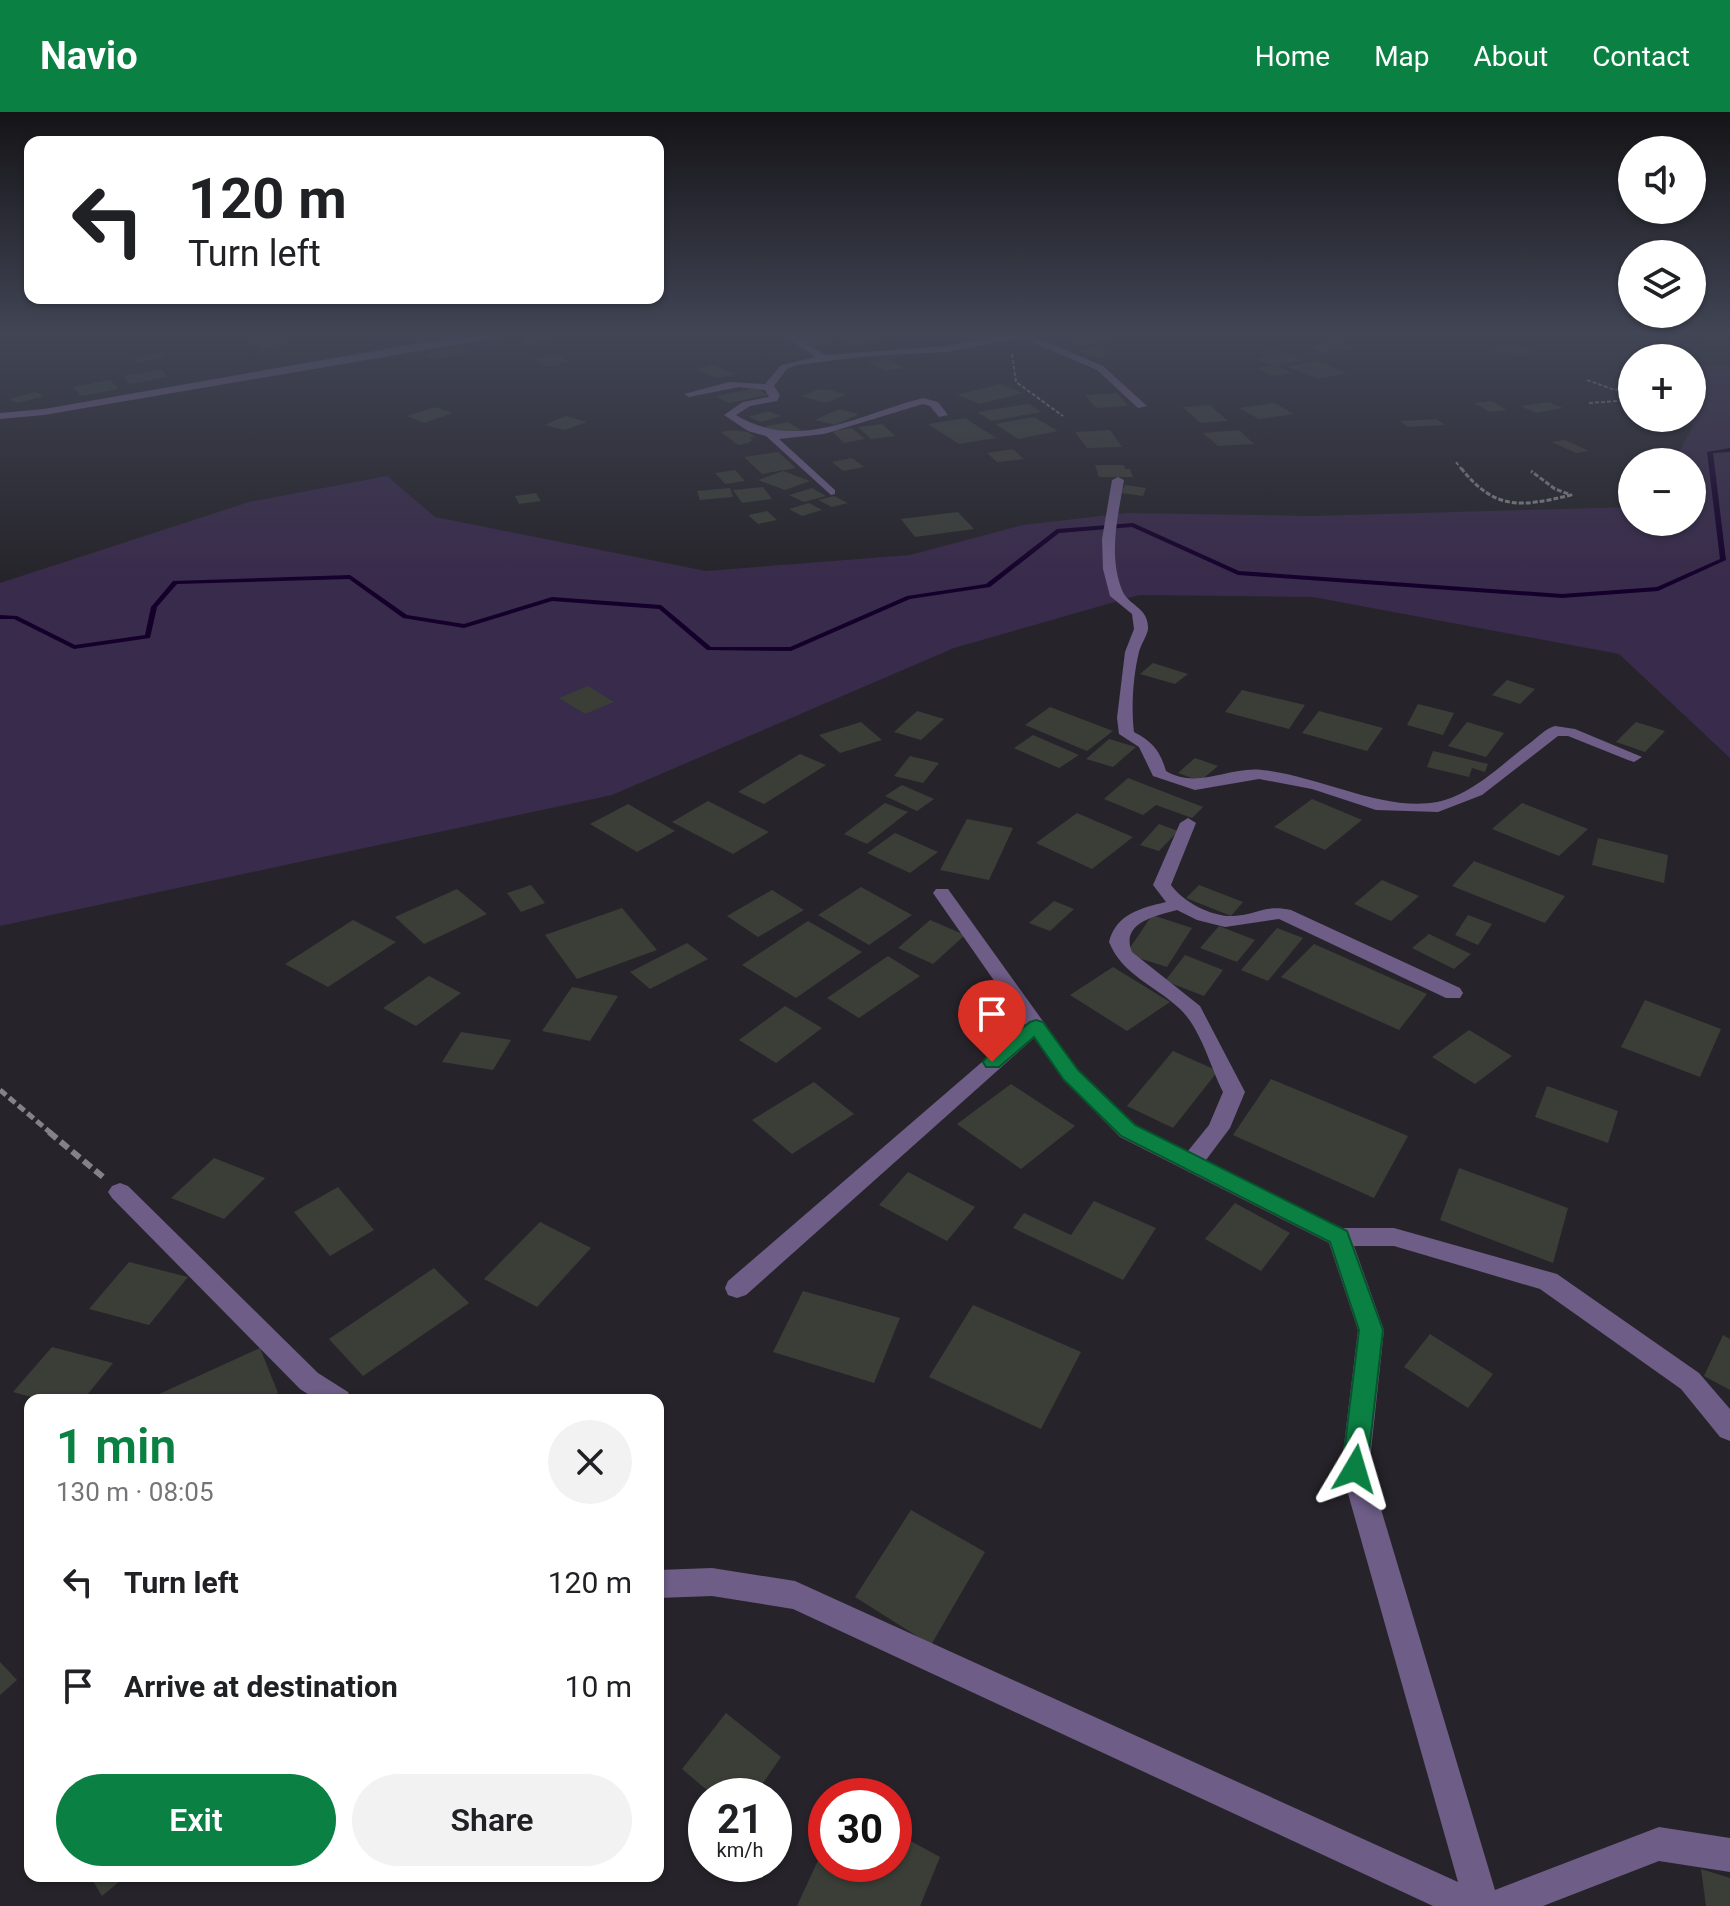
<!DOCTYPE html>
<meta charset="utf-8">
<style>
body{margin:0;font-family:Roboto,sans-serif;background:#f2f2f2;color:#202124;height:100vh;display:flex;flex-direction:column;font-size:30px;white-space:nowrap}
*{box-sizing:border-box;margin:0}
p{font-size:26px;color:#757577}
.icon{flex:none;width:44px;height:44px;fill:none;stroke:currentColor;stroke-width:2;stroke-linecap:round;stroke-linejoin:round}
.map{position:relative;flex:1;overflow:hidden}
.side{position:absolute;left:24px;top:1282px;width:640px;height:488px;display:flex;flex-direction:column;background:#fff;border-radius:16px;box-shadow:0 2px 6px #0004}
.side>*{flex:none}
.top-card{position:absolute;left:24px;top:24px;width:640px;height:168px;border-radius:16px;box-shadow:0 2px 6px #0004;background:#fff;color:#202124;overflow:hidden}
.fabs{position:absolute;left:1618px;top:24px;display:grid;gap:16px}
.fabs a{display:grid;place-items:center;width:88px;height:88px;border-radius:50%;background:#fff;box-shadow:0 2px 6px #0004;font-size:40px}
.speed{position:absolute;left:688px;top:1666px;display:flex;gap:16px;font-size:40px;font-weight:700;text-align:center}
.speed>*{display:grid;place-content:center;width:104px;height:104px;border-radius:50%;background:#fff;box-shadow:0 2px 6px #0004;line-height:1}
.speed small{font-size:20px;font-weight:400}
.speed .limit{border:12px solid #d22;background:#fff;color:#111}
.pin{position:absolute;display:grid;place-items:center;width:68px;height:68px;color:#fff;margin:-82px -34px;border-radius:50% 50% 50% 0;rotate:-45deg;box-shadow:0 0 8px #0007}
.pin .icon{rotate:45deg}
.me{position:absolute;width:88px;margin:-44px;rotate:7deg;stroke-linejoin:round;filter:drop-shadow(0 0 6px #0008)}
.turn{display:flex;align-items:center;gap:28px;height:168px;padding:0 32px;font-size:36px}
.turn .icon{width:104px;height:104px;stroke-width:2.5}
.turn b{display:block;font-size:56px;line-height:68px}
.round{display:grid;place-items:center;flex:none;width:84px;height:84px;border-radius:42px;background:#f2f2f2}
.head{display:flex;align-items:center;justify-content:space-between;height:136px;padding:0 32px}
h1{font-size:48px;font-weight:600;line-height:60px;color:#0b8043}
.cta{display:flex;gap:16px;margin-top:auto;padding:16px 32px}
.cta a{flex:1;height:92px;border-radius:48px;background:#0b8043;color:#fff;font-size:32px;font-weight:600;line-height:92px;text-align:center}
.cta a+a{background:#f2f2f2;color:#202124}
ul{padding:0;list-style:none}
li{display:flex;align-items:center;gap:24px;height:104px;padding:0 32px}
li div{flex:1}
li b{display:block;font-size:30px}
li em{font-style:normal}
header{display:flex;align-items:center;gap:48px;box-sizing:border-box;height:112px;padding:0 40px;background:#0b8043;color:#fff}
header strong{font-size:38px}
nav{display:flex;gap:44px;margin-inline-start:auto;font-size:28px}
.map>svg:first-child{display:block}
.green{fill:#392b4b}
.lines{fill:none;stroke-linecap:round;stroke-linejoin:round}
.stream{fill:#15002b;fill-rule:evenodd}
.building{fill:#3a3e37}
.path-far3{stroke:#848288;stroke-width:2;stroke-dasharray:4 2;stroke-linecap:butt}
.path-far2{stroke:#848288;stroke-width:3;stroke-dasharray:5 2;stroke-linecap:butt}
.path-far1{stroke:#848288;stroke-width:5;stroke-dasharray:8 4;stroke-linecap:butt}
.path{stroke:#848288;stroke-width:6;stroke-dasharray:10 5;stroke-linecap:butt}
.minor{fill:#6e5d87;fill-rule:evenodd}
.route{fill:#0b8043;stroke:#07532c;stroke-width:2}
</style>
<header>
<strong>Navio</strong>
<nav><a>Home</a><a>Map</a><a>About</a><a>Contact</a></nav>
</header>
<div class="map">
<svg width="1730" height="1794" viewBox="0 0 1730 1794">
<rect width="100%" height="100%" fill="#26242a"/>
<path class="green" d="M1692,253H1730V646L1619,542L1313,485L1139,483L954,536L612,683L0,814V471L249,390L387,364L435,405L706,459L910,443L1023,413L1127,401L1312,404L1632,395V410H1692V350H1674L1693,314L1685,306H1692Z"/>
<g class="lines">
<path class="stream" d="M1730,336V340L1713,341L1726,448L1658,479L1562,486L1238,463L1132,415L1059,421L990,475L910,487L791,539L707,538L659,497L552,489L464,516L403,506L349,467L177,472L157,495L150,526L74,537L14,507H0V503L17,504L75,533L145,523L151,495L173,469L350,463L407,503L464,512L552,485L661,493L711,535H790L907,484L986,472L1057,417L1133,411L1239,459L1562,482L1657,475L1720,447L1707,340Z"/>
</g>
<path class="building" d="M617,219H661L662,220L630,226Z
M1106,219L1122,224L1084,234L1068,229Z
M1689,219H1698L1729,225L1723,229L1684,222Z
M547,221L557,227L527,232L518,227Z
M872,222L882,227L853,232L843,227Z
M822,223L835,231L812,235L798,227Z
M277,225L287,233L262,237L253,229Z
M1339,229L1354,236L1323,241L1308,234Z
M1504,232L1536,239L1524,245L1492,238Z
M461,235L469,241L432,248L424,242Z
M1093,235L1108,240L1103,242L1109,244L1101,246L1078,238Z
M1276,238L1303,248L1274,254L1256,247L1270,244L1260,241Z
M161,241L165,246L136,251L132,246Z
M554,242L569,245L563,246L570,249L549,255L531,248Z
M887,246L905,256L885,259L867,250Z
M1315,249L1348,261L1319,267L1287,255Z
M713,253L735,262L717,266L695,257Z
M1278,254L1293,261L1273,264L1258,256Z
M160,257L168,265L130,272L123,264Z
M110,268L119,277L81,284L73,275Z
M1000,272L1023,281L980,292L957,283Z
M756,276L768,283L728,291L716,284Z
M817,278H830L846,283L825,291L801,284Z
M35,280L44,284L18,291L9,287Z
M1117,281L1128,294L1096,296L1085,283Z
M1491,289L1507,298L1490,300L1474,291Z
M1548,290L1563,296L1536,301L1520,294Z
M1274,291L1294,302L1259,307L1239,296Z
M1028,292L1042,300L991,309L977,300Z
M1210,293L1228,309L1200,311L1183,295Z
M435,295L453,301L424,311L407,304Z
M839,297L859,302L835,313L815,308Z
M768,299L781,304L761,310L748,305Z
M566,304L587,310L565,318L544,313Z
M1034,305L1058,319L1018,327L995,312Z
M965,306L996,326L959,332L928,312Z
M1436,307L1445,313L1408,315L1400,309Z
M788,310L801,318L775,323L763,315Z
M882,312L895,324L871,327L858,315Z
M852,316L865,327L844,331L832,319Z
M733,318L748,320L755,325L749,326L753,328L748,331L738,333L721,320Z
M1110,318L1122,335L1087,336L1075,320Z
M1239,318L1254,332L1218,334L1203,321Z
M1565,328L1589,339L1576,341L1552,330Z
M1013,337L1024,347L997,350L987,341Z
M778,340L796,356L762,362L744,345Z
M852,346L864,355L843,359L832,350Z
M1095,353H1124L1125,357H1130L1133,365H1099Z
M735,358L745,369L725,372L715,361Z
M783,359L810,369L785,378L758,368Z
M1125,373L1146,376L1143,384L1121,381Z
M763,375L772,387L742,391L733,378Z
M730,376L733,385L700,388L697,379Z
M812,376L826,384L804,390L789,383Z
M536,381L541,389L519,392L515,384Z
M834,384L848,391L832,395L818,388Z
M809,391L822,398L802,404L789,397Z
M767,399L777,408L758,412L748,403Z
M958,400L974,417L915,425L901,407Z
M1153,551L1188,562L1175,572L1140,562Z
M1507,568L1535,577L1520,592L1492,583Z
M588,574L614,590L585,602L559,586Z
M1242,578L1305,593L1289,617L1225,600Z
M1418,592L1454,601L1443,623L1407,613Z
M1050,595L1113,619L1087,639L1025,613Z
M917,599L944,607L921,628L894,620Z
M1319,599L1383,616L1367,639L1302,621Z
M861,610L882,628L840,641L819,623Z
M1467,610L1504,621L1486,645L1448,634Z
M1636,610L1665,619L1645,640L1616,630Z
M1033,623L1079,643L1059,656L1014,636Z
M1109,627L1136,635L1113,655L1086,647Z
M1433,639L1488,652L1485,660L1472,656L1469,665L1427,655Z
M800,642L826,653L764,692L738,680Z
M910,644L939,651L923,671L894,664Z
M1195,646L1218,654L1200,669L1178,661Z
M1128,666L1203,695L1192,706L1156,693L1143,703L1104,687Z
M902,673L934,687L917,699L885,684Z
M1312,687L1362,708L1325,738L1274,715Z
M708,689L769,720L733,742L672,710Z
M885,691L908,700L867,732L844,722Z
M1522,691L1588,717L1559,744L1492,717Z
M628,692L675,719L637,740L590,712Z
M1077,701L1133,725L1092,757L1036,731Z
M967,707L1013,716L989,768L940,758Z
M1159,712L1178,719L1159,739L1140,733Z
M895,721L938,740L910,761L867,741Z
M1598,726L1668,743L1664,771L1592,753Z
M1474,749L1565,784L1545,811L1452,774Z
M1382,768L1419,784L1391,809L1354,792Z
M531,773L545,791L521,800L507,781Z
M1199,773L1243,790L1231,804L1186,786Z
M861,775L912,803L869,833L818,803Z
M457,777L487,802L424,832L395,805Z
M772,778L804,798L758,825L727,804Z
M1054,789L1074,797L1050,819L1029,811Z
M622,796L657,838L577,867L545,823Z
M1152,803L1192,816L1167,855L1126,842Z
M1468,803L1492,812L1478,833L1455,823Z
M353,808L396,830L328,875L285,852Z
M930,808L965,823L933,852L898,836Z
M808,809L862,840L796,886L742,853Z
M1219,814L1255,828L1237,850L1200,836Z
M1277,816L1303,826L1268,869L1241,858Z
M1429,822L1471,842L1454,857L1412,836Z
M687,831L708,847L650,877L630,860Z
M1314,832L1427,882L1399,918L1281,865Z
M1185,843L1223,858L1204,884L1165,869Z
M888,844L920,864L859,906L827,886Z
M1113,855L1170,890L1127,919L1070,883Z
M429,864L461,881L416,914L383,896Z
M572,875L618,884L590,929L542,919Z
M1645,888L1721,917L1700,965L1621,935Z
M785,894L822,916L776,951L739,928Z
M1469,918L1512,944L1475,972L1432,945Z
M461,920L511,928L493,958L442,950Z
M1173,939L1218,959L1173,1016L1127,994Z
M1271,967L1408,1024L1374,1086L1233,1023Z
M814,970L854,1002L792,1042L752,1008Z
M1011,972L1075,1014L1021,1057L957,1012Z
M1547,974L1618,999L1608,1031L1535,1005Z
M214,1046L265,1066L224,1107L171,1086Z
M1459,1056L1568,1096L1553,1151L1440,1108Z
M908,1060L975,1095L947,1129L879,1093Z
M338,1075L374,1118L330,1144L294,1100Z
M1094,1089L1156,1116L1123,1168L1013,1116L1024,1101L1071,1123Z
M1235,1091L1290,1121L1261,1159L1205,1127Z
M540,1110L591,1136L537,1195L484,1167Z
M129,1150L188,1165L149,1213L89,1197Z
M434,1156L469,1191L363,1264L329,1227Z
M803,1179L900,1206L874,1271L773,1240Z
M973,1193L1081,1240L1041,1317L929,1265Z
M1430,1222L1493,1262L1468,1296L1404,1255Z
M1723,1223L1730,1227V1278L1704,1264Z
M52,1235L113,1251L83,1288H42L13,1280Z
M260,1236L278,1281L264,1288H146Z
M911,1398L985,1440L931,1533L855,1485Z
M0,1550L17,1568L0,1583Z
M726,1601L781,1645L754,1684H714L682,1657Z
M894,1720L940,1745L920,1794H797L826,1731V1752H894Z
M1701,1757L1730,1766V1794H1706Z
M90,1764H126L102,1784Z"/>
<g class="lines">
<path class="path-far3" d="M1012,242L1016,270L1063,304
M1587,268L1615,278L1632,274
M1589,291L1632,288
M1456,350L1462,358"/>
<path class="path-far2" d="M1461,356C1495,399 1521,395 1571,383L1555,377L1531,359"/>
<path class="path-far1" d="M0,978L52,1022"/>
<path class="path" d="M49,1020L103,1065"/>
<path class="minor" d="M513,219H536L44,303L0,307V301L44,297L414,232Z
M778,219H788L825,243L947,234L1020,219L1103,254L1147,294L1138,296L1097,258L1022,226L947,240L869,244L797,253L787,257L774,274L780,283L777,289L750,294L736,303C798,341 860,302 923,286L938,290L948,303L939,305L930,294L923,292L824,322L779,327L835,378V382L831,383L766,324L748,319L724,303L743,290L769,285L765,278L739,275L689,285L684,282L729,270L765,272L781,253L815,245Z
M1118,365L1124,368C1118,405 1108,442 1122,478C1128,494 1149,495 1148,517C1147,524 1141,532 1139,540C1133,564 1131,596 1134,620C1153,630 1160,639 1166,659C1198,678 1229,654 1262,658C1317,663 1383,700 1437,690C1472,683 1502,652 1530,631C1538,625 1545,617 1555,614L1575,617L1642,645L1634,650L1628,648L1568,624H1558L1482,683L1438,700L1376,698L1312,677L1259,667L1195,678L1153,664L1139,635L1119,622L1117,606L1125,540L1134,517L1132,502L1110,484L1103,457L1102,427L1112,368Z
M1188,706L1196,711L1171,773C1183,790 1212,805 1233,804C1256,803 1265,792 1291,798L1460,876L1463,881L1460,886H1446L1279,807L1225,815L1197,808L1177,798C1155,804 1120,811 1132,840L1200,894L1245,980L1230,1016L1206,1048L1342,1116H1394L1557,1162L1699,1261L1730,1297V1329L1720,1325L1681,1277L1540,1177L1394,1134H1354L1384,1218L1369,1357L1495,1778L1659,1715L1730,1726V1760L1659,1749L1543,1794H1433L793,1497L712,1484L658,1486V1458L712,1456L795,1469L1458,1770L1341,1357L1358,1218L1329,1131L1120,1025L1064,968L1034,926L746,1183L737,1186L728,1183L725,1176L728,1169L1025,913L933,781L936,777H948L1078,958L1136,1013L1188,1039L1209,1013L1223,980C1210,954 1201,917 1180,897C1155,873 1123,864 1109,830C1116,802 1141,796 1166,790L1153,773L1180,711Z
M120,1071L128,1074L318,1261L348,1280L352,1288H317L300,1277L112,1086L108,1080L112,1074Z"/>
</g>
<linearGradient id="sky" x2="0" y2="1"><stop stop-color="#151417"/><stop offset="0.47" stop-color="#414555"/><stop offset="1" stop-color="#414555" stop-opacity="0"/></linearGradient>
<rect width="1730" height="470" fill="url(#sky)"/>
<path class="route" d="M1036,908L1043,910L1078,958L1135,1013L1347,1119L1383,1218L1367,1357L1364,1365L1355,1369L1346,1365L1342,1357L1359,1218L1330,1130L1121,1024L1064,968L1034,925L999,955H986L983,950L986,946L1030,910Z"/>
</svg>
<div class="fabs">
<a><svg class="icon" aria-label="sound" viewBox="0 0 24 24"><path d="M4 9h4l5-4v14l-5-4H4zM17 9q2 3 0 6"/></svg></a>
<a><svg class="icon" aria-label="layers" viewBox="0 0 24 24"><path d="M12 4l9 5-9 5-9-5zM3 14l9 5 9-5"/></svg></a>
<a>+</a>
<a>−</a>
</div>
<div class="speed"><div>21<small>km/h</small></div><div class="limit">30</div></div>
<div class="pin" style="left:992px;top:950px;background:#d93025"><svg class="icon" aria-label="arrive" viewBox="0 0 24 24"><path d="M6 21V4h12l-3 4 3 4H6"/></svg></div>
<svg class="me" style="left:1355px;top:1357px" viewBox="-20 -20 40 40"><path d="M0-17L14 15 0 8-14 15z" fill="#0b8043" stroke="#fff" stroke-width="4"/></svg>
<div class="top-card">
<div class="turn"><svg class="icon" aria-label="left" viewBox="0 0 24 24"><path d="M17 20v-9H6M10 6l-5 5 5 5"/></svg><div><b>120 m</b>Turn left</div></div>
</div>
<section class="side">
<div class="head"><div><h1>1 min</h1><p>130 m · 08:05</p></div><a class="round"><svg class="icon" aria-label="close" viewBox="0 0 24 24"><path d="M6 6l12 12M18 6L6 18"/></svg></a></div>
<ul>
<li><svg class="icon" aria-label="left" viewBox="0 0 24 24"><path d="M17 20v-9H6M10 6l-5 5 5 5"/></svg><div><b>Turn left</b></div><em>120 m</em></li>
<li><svg class="icon" aria-label="arrive" viewBox="0 0 24 24"><path d="M6 21V4h12l-3 4 3 4H6"/></svg><div><b>Arrive at destination</b></div><em>10 m</em></li>
</ul>
<div class="cta"><a>Exit</a><a>Share</a></div>
</section>
</div>
